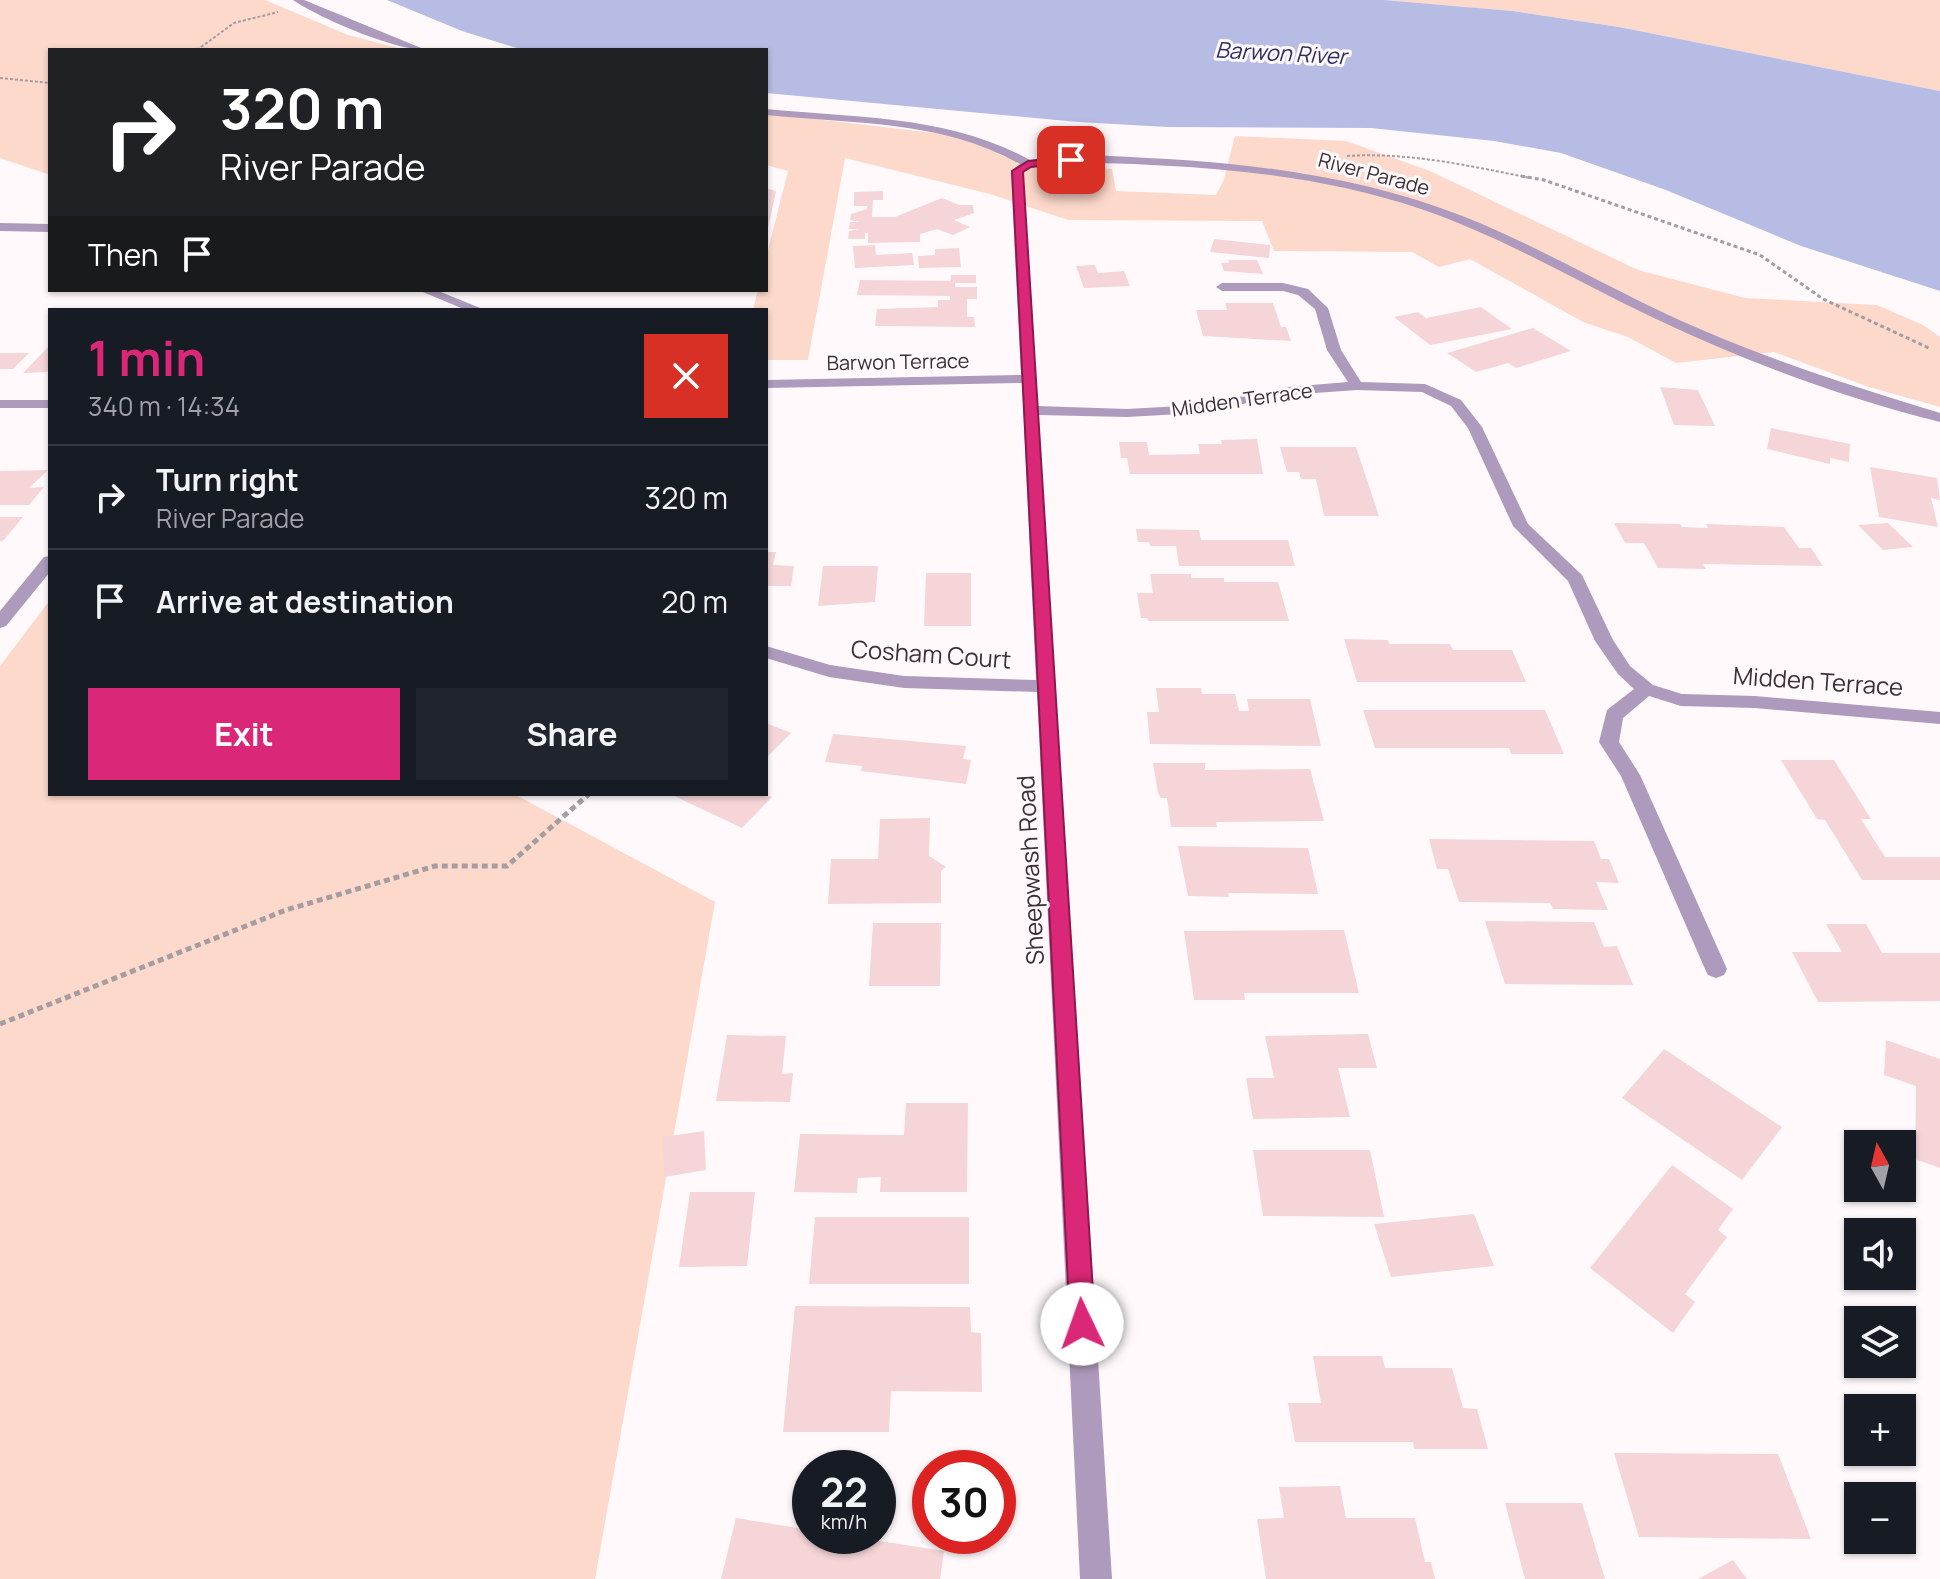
<!DOCTYPE html>
<meta charset="utf-8">
<style>
body{margin:0;font-family:Manrope,sans-serif;background:#20242c;color:#f1f3f6;height:100vh;display:flex;flex-direction:column;font-size:30px;white-space:nowrap}
*{box-sizing:border-box;margin:0}
p{font-size:26px;color:#9ea1a6}
.icon{flex:none;width:44px;height:44px;fill:none;stroke:currentColor;stroke-width:2;stroke-linecap:round;stroke-linejoin:round}
.map{position:relative;flex:1;overflow:hidden}
.side{position:absolute;left:48px;top:308px;width:720px;height:488px;display:flex;flex-direction:column;background:#171b24;border-radius:0px;box-shadow:0 2px 6px #0004}
.side>*{flex:none}
.banner{position:absolute;left:48px;top:48px;width:720px;height:244px;border-radius:0px;box-shadow:0 2px 6px #0004;background:#202124;color:#fff;overflow:hidden}
.needle{width:52px;rotate:352deg}
.buttons{position:absolute;left:1844px;top:1130px;display:grid;gap:16px}
.buttons a{display:grid;place-items:center;width:72px;height:72px;border-radius:0px;background:#171b24;box-shadow:0 2px 6px #0004;font-size:40px}
.speed{position:absolute;left:792px;top:1450px;display:flex;gap:16px;font-size:40px;font-weight:700;text-align:center}
.speed>*{display:grid;place-content:center;width:104px;height:104px;border-radius:50%;background:#171b24;box-shadow:0 2px 6px #0004;line-height:1}
.speed small{font-size:20px;font-weight:400}
.speed .limit{border:12px solid #d22;background:#fff;color:#111}
.pin{position:absolute;display:grid;place-items:center;width:68px;height:68px;color:#fff;margin:-34px;border-radius:16px;box-shadow:0 4px 12px #0006}
.me{position:absolute;width:88px;margin:-44px;rotate:357deg;stroke-linejoin:round;filter:drop-shadow(0 0 6px #0008)}
.turn{display:flex;align-items:center;gap:28px;height:168px;padding:0 40px;font-size:36px}
.turn .icon{width:104px;height:104px;stroke-width:2.5}
.turn b{display:block;font-size:56px;line-height:68px}
.then{display:flex;align-items:center;height:76px;padding:0 40px;background:#0003;gap:16px;font-size:30px}
.round{display:grid;place-items:center;flex:none;width:84px;height:84px;border-radius:0px;background:#20242c}
.head{display:flex;align-items:center;justify-content:space-between;height:136px;padding:0 40px}
h1{font-size:48px;font-weight:700;line-height:60px;color:#db2777}
.cta{display:flex;gap:16px;margin-top:auto;padding:16px 40px}
.cta a{flex:1;height:92px;border-radius:0px;background:#db2777;color:#fff;font-size:32px;font-weight:700;line-height:92px;text-align:center}
.cta a+a{background:#20242c;color:#f1f3f6}
ul{padding:0;list-style:none}
li{display:flex;align-items:center;gap:24px;height:104px;padding:0 40px;border-top:2px solid #363941}
li div{flex:1}
li b{display:block;font-size:30px}
li em{font-style:normal}
.map>svg:first-child{display:block}
.green{fill:#fdd9cb}
.water{fill:#b7bce5}
.building{fill:#f5d5d8}
.lines{fill:none;stroke-linecap:round;stroke-linejoin:round}
.path-far2{stroke:#a59da2;stroke-width:2;stroke-dasharray:3 2;stroke-linecap:butt}
.path-far1{stroke:#a59da2;stroke-width:3;stroke-dasharray:4 3;stroke-linecap:butt}
.path{stroke:#a59da2;stroke-width:5;stroke-dasharray:6 4;stroke-linecap:butt}
.minor{fill:#ad9abc;fill-rule:evenodd}
.route{fill:#db2777;stroke:#8e194d;stroke-width:2}
.labels{text-anchor:middle;stroke-width:6;stroke-linejoin:round;paint-order:stroke}
.far-street-label{font-size:20px;fill:#3a3036;stroke:#fff9fc}
.far-water-label{font-size:22px;font-style:italic;fill:#2e2e61;stroke:#fff9fc}
.street-label{font-size:24px;fill:#3a3036;stroke:#fff9fc}
</style>
<div class="map">
<svg width="1940" height="1579" viewBox="0 0 1940 1579">
<rect width="100%" height="100%" fill="#fff9fc"/>
<path class="green" d="M0,0H265L348,35L406,50H50V175L0,158Z
M1384,0H1940V91L1619,27L1513,11Z
M766,113L967,137L1005,157L1056,166L1112,169L1116,191L1216,195L1223,182L1235,136L1346,141L1430,171L1638,270L1745,298L1877,305L1923,325L1940,337V407L1869,387L1774,352L1676,363L1628,337L1583,322L1470,259L1439,267L1412,252L1274,251L1262,221L1068,220L990,194L845,158L808,360H766V310H753L758,290H766V258L788,171L766,165Z
M50,600V794H514L715,902L595,1579H0V666Z"/>
<path class="water" d="M387,0H1384L1513,11L1619,27L1940,91V291L1801,246L1666,190L1561,153L1494,141L1371,128L1167,127L1078,122L766,93V50H523L462,31Z"/>
<path class="building" d="M766,188L776,191L767,233H766Z
M883,191V200H873L872,217H895L942,198L959,205H973L974,213L954,220L970,227L953,235L937,229L920,234V242L868,243V233H865V239H848L849,231L860,229H849L850,222H861L850,220L851,214L867,209V206H854V192Z
M1214,239L1270,245L1269,258L1210,252Z
M875,245L876,255L912,253L914,265L855,268L853,246Z
M959,248L961,267L919,268L918,256L935,255V249Z
M1228,260H1257L1263,274L1224,271L1221,263H1229Z
M1095,265L1098,273L1124,271L1130,286L1084,288L1076,266Z
M951,275H976V283H955V287H977V299H967V317H974L975,327L875,326L877,309L938,307V300H950V296L857,295L860,280L951,281Z
M1225,303H1273L1281,327H1286L1291,341L1203,336L1196,310H1227Z
M1481,307L1512,329L1430,345L1394,317L1418,312L1426,318Z
M1533,328L1571,351L1516,368L1508,363L1476,372L1447,353Z
M50,345V369L47,372L23,373Z
M0,353H29L13,369H0Z
M1660,387L1698,390L1715,426L1674,425Z
M1771,428L1850,444L1849,462L1830,458V464L1767,449Z
M1257,439L1263,474H1130L1127,458H1121L1119,442H1147L1149,455L1200,454L1198,444H1222L1221,440Z
M1280,447H1356L1379,516H1324L1316,479H1301L1299,472H1287Z
M1870,467L1937,478L1940,500L1931,498L1938,527L1879,517Z
M48,470L29,488L44,487L29,505H0V471Z
M0,517H23L3,541H0Z
M1614,523L1680,524L1682,527L1708,528L1706,524L1784,527L1799,548H1811L1823,566L1703,564L1706,569L1658,568L1644,543H1625Z
M1888,523L1913,547L1883,550L1858,525Z
M1136,529L1199,530L1201,540H1288L1295,566H1179L1176,546H1150L1149,542H1138Z
M766,552H776L773,565L794,566L791,586H766Z
M823,566H878L875,602L818,606Z
M926,573H971V626H924Z
M1150,574H1191V578H1224V582H1278L1289,621H1148L1147,618H1141L1137,593H1153Z
M1344,639L1388,640L1389,644H1450L1453,650H1512L1526,682H1357Z
M1156,688H1201L1202,694H1235L1239,711H1249L1247,699H1310L1321,746L1150,744L1147,712H1159Z
M1363,710H1545L1564,754H1511L1509,748H1375Z
M766,723L791,733L766,758Z
M833,734L966,746L963,759L971,760L966,784L861,771L862,766L825,762Z
M1781,760H1834L1871,819H1861L1885,857H1940V880H1862L1825,820L1817,819Z
M1153,763H1205V770L1310,769L1324,821L1216,822L1217,827H1171L1167,798H1161L1158,793Z
M670,794H765L772,797L742,828Z
M930,818L929,856L946,867L941,871V903L828,904L831,859H878L880,819Z
M1429,839L1594,841L1601,859H1609L1619,883L1596,882L1608,910L1553,909L1550,903L1459,902L1448,869H1437Z
M1178,846L1308,848L1318,894L1228,893L1229,897L1188,896Z
M1485,921L1594,922L1604,947L1617,946L1633,985L1505,984Z
M873,923H941L940,986H869Z
M1826,924H1866L1882,953H1940V1001L1818,1002L1792,952H1842Z
M1344,930L1359,993H1244L1245,1000H1194L1184,931Z
M1368,1034L1377,1068H1338L1350,1117L1253,1119L1246,1078H1274L1265,1036Z
M727,1035L786,1036L782,1074L793,1073L790,1102L716,1101Z
M1886,1040L1940,1059V1168L1915,1159L1916,1086L1884,1075Z
M1664,1049L1782,1127L1742,1180L1622,1098Z
M906,1103H968L967,1192H880L881,1177L858,1178L857,1193L794,1192L800,1134L904,1135Z
M704,1131L706,1170L664,1177L663,1137Z
M1253,1150H1370L1384,1217L1263,1216Z
M1672,1165L1733,1209L1718,1230L1727,1237L1685,1294L1695,1302L1673,1333L1590,1268Z
M690,1192H755L747,1266L679,1267Z
M1474,1214L1494,1266L1391,1277L1374,1224Z
M815,1217H969V1284H809Z
M795,1306L970,1307L971,1332L981,1333L982,1392L891,1391L889,1432H783Z
M1313,1356H1382L1385,1368H1452L1463,1408L1477,1409L1488,1449H1414L1413,1442H1295L1288,1403H1321Z
M1614,1453L1778,1454L1811,1539L1639,1537Z
M1340,1486L1346,1518H1415L1425,1562H1431L1435,1579H1266L1257,1519L1284,1518L1279,1487Z
M1505,1503H1582L1605,1579H1525Z
M736,1518L810,1530V1536H847L944,1551L940,1579H721Z
M1733,1560L1747,1579H1698Z"/>
<g class="lines">
<path class="path-far2" d="M197,50L234,23L278,12
M0,78L50,83
M1347,156C1409,152 1470,166 1531,178"/>
<path class="path-far1" d="M1521,176L1544,180L1760,255L1823,299L1931,349"/>
<path class="path" d="M0,1024L286,910L435,866H507L589,794"/>
<path class="minor" d="M293,0H304L426,50C394,50 319,18 293,0Z
M766,109C857,118 948,115 1030,160C1074,151 1123,157 1168,159C1269,165 1371,180 1465,217C1545,249 1620,295 1700,329C1778,363 1859,388 1940,413V422C1844,398 1746,362 1656,319C1578,282 1503,237 1421,209C1303,169 1175,164 1051,162L1032,167L1023,172L1037,406L1127,409L1199,405L1287,387L1348,382L1327,350L1315,309L1298,295L1283,291H1222L1216,287L1222,283H1283L1308,289L1328,308L1341,350L1361,382L1425,384L1461,400L1482,427L1528,524L1582,575L1613,640L1630,666L1653,685L1682,694L1755,696L1940,712V724L1755,708L1681,706L1649,696L1623,718L1619,742L1640,775L1727,969L1724,975L1716,978L1708,975L1705,969L1621,776L1599,742L1607,710L1634,689L1618,674L1595,641L1568,581L1513,526L1468,428L1451,406L1422,392L1357,390L1287,395L1199,413L1127,417L1038,415L1112,1579H1080L1037,692L904,688L829,677L766,658V646L830,665L904,676L1036,680L1022,383L766,388V380L1021,375L1011,171L1020,164C942,120 853,124 766,115Z
M0,223L50,224V232L0,231Z
M418,290H436L485,310H466Z
M0,400H50V408H0Z
M50,556V572L6,626L0,628V611L44,557Z"/>
</g>
<path class="route" d="M1071,157L1074,162L1031,167L1023,172L1095,1324L1091,1333L1082,1337L1073,1333L1070,1324L1012,171L1028,161Z"/>
<g class="labels">
<g class="far-street-label">
<text transform="translate(1374 174) rotate(15)" y="7">River Parade</text>
<text transform="translate(898 362) rotate(-1)" y="7">Barwon Terrace</text>
<text transform="translate(1242 400) rotate(-8)" y="7">Midden Terrace</text>
</g>
<g class="far-water-label">
<text transform="translate(1281 53) rotate(3)" y="8">Barwon River</text>
</g>
<g class="street-label">
<text transform="translate(931 655) rotate(4)" y="8">Cosham Court</text>
<text transform="translate(1818 682) rotate(4)" y="8">Midden Terrace</text>
<text transform="translate(1031 870) rotate(-93)" y="8">Sheepwash Road</text>
</g>
</g>
</svg>
<div class="buttons">
<a><svg class="needle" viewBox="-14 -14 28 28"><path d="M0-13l5 13h-10z" fill="#e53935"/><path d="M0 13l5-13h-10z" fill="#9ea1a6"/></svg></a>
<a><svg class="icon" aria-label="sound" viewBox="0 0 24 24"><path d="M4 9h4l5-4v14l-5-4H4zM17 9q2 3 0 6"/></svg></a>
<a><svg class="icon" aria-label="layers" viewBox="0 0 24 24"><path d="M12 4l9 5-9 5-9-5zM3 14l9 5 9-5"/></svg></a>
<a>+</a>
<a>−</a>
</div>
<div class="speed"><div>22<small>km/h</small></div><div class="limit">30</div></div>
<div class="pin" style="left:1071px;top:160px;background:#d93025"><svg class="icon" aria-label="arrive" viewBox="0 0 24 24"><path d="M6 21V4h12l-3 4 3 4H6"/></svg></div>
<svg class="me" style="left:1082px;top:1324px" viewBox="-20 -20 40 40"><circle r="19" fill="#fff"/><path d="M0-13L10 11 0 6-10 11z" fill="#db2777"/></svg>
<div class="banner">
<div class="turn"><svg class="icon" aria-label="right" viewBox="0 0 24 24"><path d="M7 20v-9h11M14 6l5 5-5 5"/></svg><div><b>320 m</b>River Parade</div></div>
<div class="then">Then<svg class="icon" aria-label="arrive" viewBox="0 0 24 24"><path d="M6 21V4h12l-3 4 3 4H6"/></svg></div>
</div>
<section class="side">
<div class="head"><div><h1>1 min</h1><p>340 m · 14:34</p></div><a class="round" style="background:#d93025;color:#fff"><svg class="icon" aria-label="close" viewBox="0 0 24 24"><path d="M6 6l12 12M18 6L6 18"/></svg></a></div>
<ul>
<li><svg class="icon" aria-label="right" viewBox="0 0 24 24"><path d="M7 20v-9h11M14 6l5 5-5 5"/></svg><div><b>Turn right</b><p>River Parade</p></div><em>320 m</em></li>
<li><svg class="icon" aria-label="arrive" viewBox="0 0 24 24"><path d="M6 21V4h12l-3 4 3 4H6"/></svg><div><b>Arrive at destination</b></div><em>20 m</em></li>
</ul>
<div class="cta"><a>Exit</a><a>Share</a></div>
</section>
</div>
